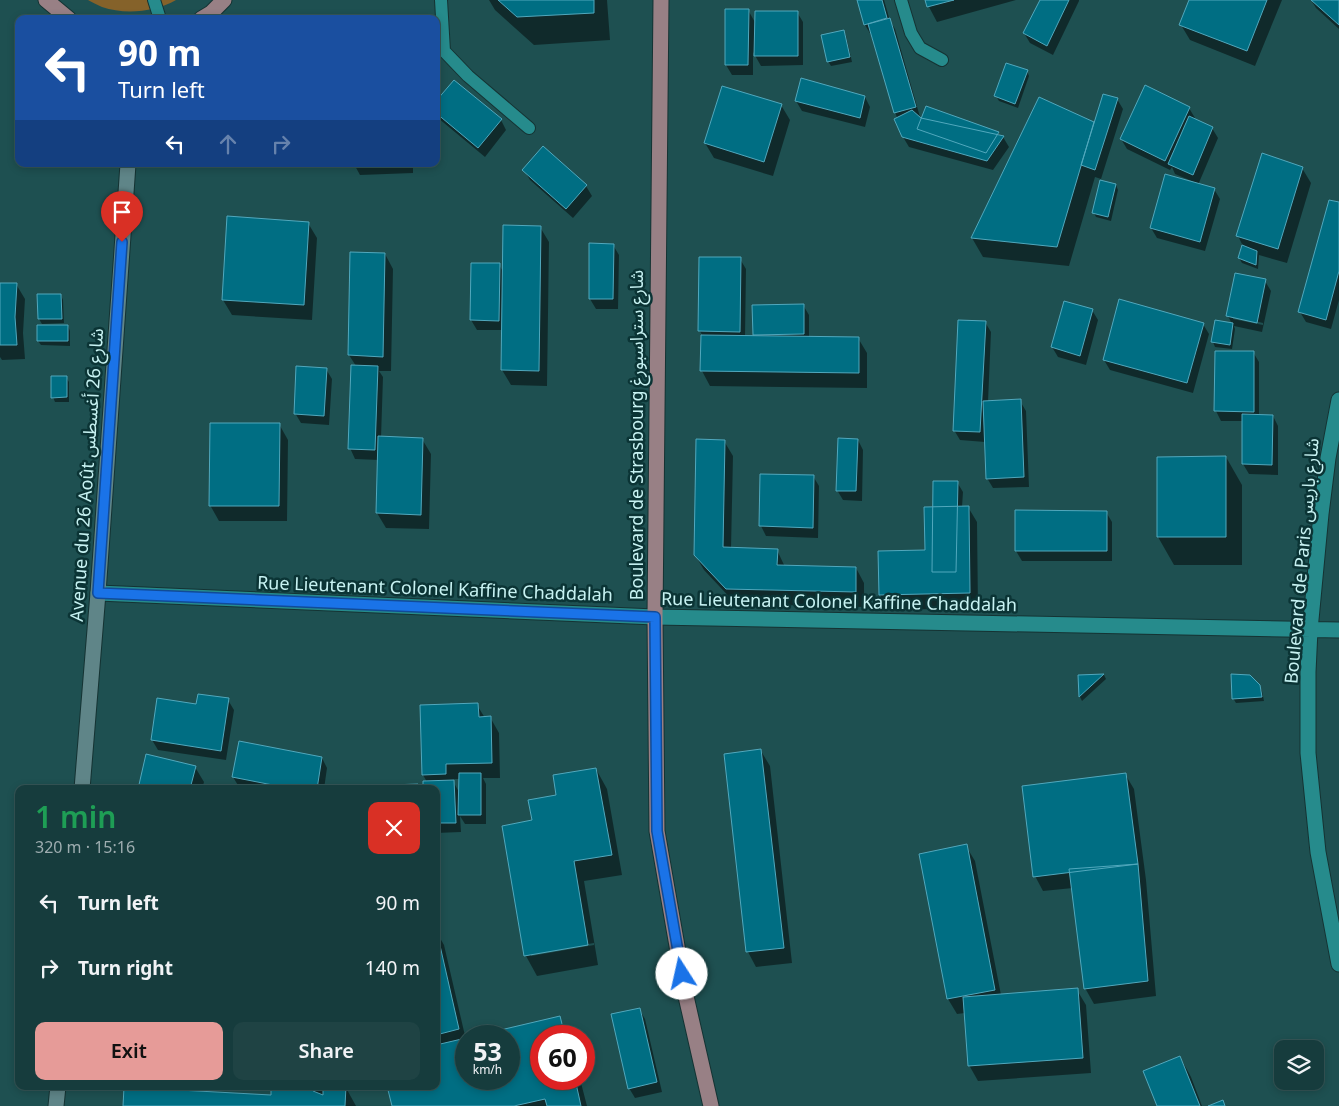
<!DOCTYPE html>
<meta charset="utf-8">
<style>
body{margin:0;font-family:"Noto Sans","Noto Sans Arabic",sans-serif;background:#1f4344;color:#f1f3f6;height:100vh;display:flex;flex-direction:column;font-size:19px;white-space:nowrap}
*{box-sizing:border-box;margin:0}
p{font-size:16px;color:#9eadb0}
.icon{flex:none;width:28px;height:28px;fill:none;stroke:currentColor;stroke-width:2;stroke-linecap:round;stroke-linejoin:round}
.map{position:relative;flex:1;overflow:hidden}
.side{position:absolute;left:15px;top:785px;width:425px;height:305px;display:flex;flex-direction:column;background:#163c3d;border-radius:10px;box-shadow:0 2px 8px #0003,0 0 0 1px #355657}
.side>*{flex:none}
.guide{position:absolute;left:15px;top:15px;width:425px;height:152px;border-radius:10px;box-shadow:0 2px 8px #0003,0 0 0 1px #355657;background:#1a4fa0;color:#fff;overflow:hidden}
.controls{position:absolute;left:1274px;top:1040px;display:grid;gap:10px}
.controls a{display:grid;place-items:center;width:50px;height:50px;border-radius:10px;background:#163c3d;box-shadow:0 2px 8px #0003,0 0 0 1px #355657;font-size:25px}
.speed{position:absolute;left:455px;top:1025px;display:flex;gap:10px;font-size:25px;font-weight:700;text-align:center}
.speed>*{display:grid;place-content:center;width:65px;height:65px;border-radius:50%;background:#163c3d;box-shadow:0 2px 8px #0003,0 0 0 1px #355657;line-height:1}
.speed small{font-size:12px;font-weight:400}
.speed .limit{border:8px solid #d22;background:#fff;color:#111}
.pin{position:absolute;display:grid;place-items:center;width:42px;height:42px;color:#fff;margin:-51px -21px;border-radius:50% 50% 50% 0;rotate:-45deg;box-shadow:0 0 5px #0007}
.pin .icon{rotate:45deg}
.me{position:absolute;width:55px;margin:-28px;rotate:350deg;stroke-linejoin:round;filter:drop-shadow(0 0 4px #0008)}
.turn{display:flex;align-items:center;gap:18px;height:105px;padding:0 20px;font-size:22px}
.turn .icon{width:65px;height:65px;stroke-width:2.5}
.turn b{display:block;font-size:35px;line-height:42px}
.lanes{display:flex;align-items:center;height:48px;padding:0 20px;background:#0003;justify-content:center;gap:25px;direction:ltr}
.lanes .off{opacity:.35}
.round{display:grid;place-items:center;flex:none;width:52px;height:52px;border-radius:10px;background:#1f4344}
.overview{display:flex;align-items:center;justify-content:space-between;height:85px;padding:0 20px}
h1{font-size:30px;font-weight:600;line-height:38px;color:#1e9e55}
.primary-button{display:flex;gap:10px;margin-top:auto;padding:10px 20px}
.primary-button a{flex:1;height:58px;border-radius:10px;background:#e69b98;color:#111;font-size:20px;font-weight:600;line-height:58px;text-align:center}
.primary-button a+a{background:#1f4344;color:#f1f3f6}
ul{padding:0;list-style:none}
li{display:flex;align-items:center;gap:15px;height:65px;padding:0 20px}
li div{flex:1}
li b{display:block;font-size:19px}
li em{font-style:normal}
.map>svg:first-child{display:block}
.green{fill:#85622a}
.shadow{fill:#0007;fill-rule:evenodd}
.building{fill:#006e83;stroke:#51a8bd}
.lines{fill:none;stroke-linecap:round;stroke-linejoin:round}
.lane-casing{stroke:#153333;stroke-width:14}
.street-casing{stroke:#153333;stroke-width:17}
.secondary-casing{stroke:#153333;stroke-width:17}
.primary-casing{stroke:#153333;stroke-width:17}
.lane{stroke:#268b8c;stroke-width:12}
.street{stroke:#268b8c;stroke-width:15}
.secondary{stroke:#5f8588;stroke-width:15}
.primary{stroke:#988085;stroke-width:15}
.route-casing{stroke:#114b97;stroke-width:12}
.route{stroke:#1a73e8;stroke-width:9}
.labels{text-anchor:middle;stroke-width:5;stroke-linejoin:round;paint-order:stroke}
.street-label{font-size:18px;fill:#c7f2f2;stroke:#0b3435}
</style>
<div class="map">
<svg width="1339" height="1106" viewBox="0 0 1339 1106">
<rect width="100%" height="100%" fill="#1e5051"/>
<path class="green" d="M88,0H176C155,12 125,15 102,7C97,5 92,2 88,0Z"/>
<path class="shadow" d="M489,0H607L610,40L534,45L495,10Z
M858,0H884L890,21L895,29L920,117L918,118L998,133L1000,136L1003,137L1009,147L993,170L909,147L903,137L871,35L865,25Z
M927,0H1016L937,22L929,7Z
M1041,0H1079V1L1053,55L1030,43L1024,33Z
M1191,0H1282L1255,66L1190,40L1181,25Z
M1311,0H1339V29L1316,8Z
M748,10L756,24L797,12L803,22V65L761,66L753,52V75H732L726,65Z
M844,31L846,36L852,62L831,66L828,61Z
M1027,71L1029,76L1018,108L999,101L996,96Z
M865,97L870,107L865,127L802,111L796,101Z
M1117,99L1123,109L1101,179L1095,177L1069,266L983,257L972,238L1093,123L1095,126Z
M436,103L501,120L506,130L485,157L438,118L436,115Z
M781,105L790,120L773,176L714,158L705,143Z
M1189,108L1195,118L1194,120L1212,128L1218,138L1198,185L1214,189L1220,199L1205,251L1157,238L1151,228L1194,182L1175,174L1172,167L1170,170L1127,149L1121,139Z
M544,148L586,186L592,196L573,218L530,180L524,170Z
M354,164H413V173L360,175Z
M1302,168L1311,183L1287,263L1259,255L1258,269L1242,263L1239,258L1243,246L1238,236Z
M1116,185L1118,190L1111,221L1096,217L1094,213Z
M1339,204V300L1331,329L1306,322L1300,312Z
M308,223L317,238L312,320L232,315L223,300Z
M540,227L549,242L547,386L511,385L502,370L503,330H477L471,320L499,265L504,273Z
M613,245L619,255L618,309H596L590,299Z
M385,254L393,269L391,371H379L383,377L381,438L422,439L431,454L429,529L386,528L377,513L379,460L355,459L350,448L356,366L349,355Z
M701,258L740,259L746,269L745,337H755L754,335L803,305L809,315V337L858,338L867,353V388L710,386L702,371V335L700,331Z
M1265,281L1271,291L1262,332L1234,326L1235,329L1232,349L1215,347L1213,342L1232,324L1228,316ZM1233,316L1263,323V325L1233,319Z
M0,284H16L25,299L23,333L25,359L2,360L0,357Z
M61,295L63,300L64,323L42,324L39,319Z
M1092,310L1098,320L1086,365L1058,357L1052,347Z
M985,322L991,332L988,402L1020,401L1026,411L1029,487L993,488L987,478L985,442L960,440L954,430Z
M1203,324L1209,334L1193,393L1110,370L1104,360Z
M68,326L70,331V346L41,345L38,341Z
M1253,352L1259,362V416H1273L1278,426V475L1249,474L1243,464V421H1221L1216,411Z
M326,369L332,379L329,425L301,423L295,413Z
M66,377L69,382V402H55L53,397Z
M279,424L288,440L287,521H219L210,505Z
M858,440L863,450L862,501L843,500L837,490Z
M724,441L733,456L731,549L777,550L785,567L856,568L864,583V607L736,604L704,570L695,555Z
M1226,457L1242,485V565H1174L1158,537V458Z
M762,475L813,476L819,486L818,538L766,536L761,526Z
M957,482L963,492L962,507H968L977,522L978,608L889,610L880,595L926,552L934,508Z
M1106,512L1112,522V561H1022L1016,551Z
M1104,675L1106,679L1082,701L1080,697L1079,676Z
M1259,686L1262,691L1264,701L1236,703L1233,698Z
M228,700L234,710L226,760L158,750L152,740L197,705Z
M477,705L485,718L490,717L499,733L500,778H483L486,784V824H465L460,816L461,832L436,833V789L427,782L423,775ZM454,779H460L459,792L454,783Z
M761,751L770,766L792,963L756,967L748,952Z
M322,758L327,768L324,789H249L239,787L233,777Z
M195,767L204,782L202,789H139Z
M596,769L607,789L622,875L584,881L598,965L537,976L526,956L533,821L558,796ZM594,943V945L531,956V954Z
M1125,774L1134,789L1146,880L1156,996L1094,1004L1085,988L1073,888L1043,891L1035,876Z
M966,846L975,861L1001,995L1077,990L1086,1005L1091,1073L978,1081L969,1065L965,1013L957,1014L948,999Z
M436,931L444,945L466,1040V1079H509V1036H481L559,1018L570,1036H541V1079H580L587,1106H393L436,1086Z
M639,1009L645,1019L662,1092L635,1098L629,1088Z
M1180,1057L1191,1077L1202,1106H1159Z
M272,1086H345L356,1106H124L272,1096Z"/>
<path class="building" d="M498,0H594V13L517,17Z
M857,0H882L887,18L864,25Z
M925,0H954L927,7Z
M1040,0H1069L1047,46L1023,33Z
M1189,0H1267L1247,51L1179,25Z
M1311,0H1339V25Z
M725,9H749L748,65H725Z
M755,11H798V56H754Z
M890,18L916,107L894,113L868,24Z
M844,30L850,57L827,62L821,35Z
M1006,63L1028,70L1015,104L994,96Z
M801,78L865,96L860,118L795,101Z
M454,80L502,119L478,148L436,113V101Z
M1145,85L1190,107L1165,161L1120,139Z
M722,86L782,104L764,162L704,143Z
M1103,94L1118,98L1095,170L1081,165Z
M1039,97L1094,122L1057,247L971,238Z
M926,106L999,132L986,153L917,129Z
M912,110L921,118L1004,136L987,161L902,137L894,119Z
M1189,116L1213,127L1193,175L1168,164Z
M543,146L587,185L566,209L522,170Z
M1262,153L1303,167L1278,249L1236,236Z
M1165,174L1215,188L1200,242L1150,228Z
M1100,180L1116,184L1108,217L1092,213Z
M1329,200L1339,202V271L1326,320L1298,312Z
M227,216L309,222L304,305L222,300Z
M503,225L541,226L539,371L501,370Z
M589,243L614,244L613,299H589Z
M1242,245L1257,251L1256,265L1238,258Z
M350,252L385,253L383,357L348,355Z
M699,257H741L740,332L698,331Z
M471,263H500L499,321L470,320Z
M1235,273L1266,279L1257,323L1226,316Z
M0,283H17L15,317L17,345H0Z
M37,294H61L62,319H38Z
M1119,299L1204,323L1187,383L1103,360Z
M1064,301L1093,309L1080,356L1051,347Z
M804,304V334L753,335L752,305Z
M958,320L986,321L980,432L953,431Z
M1215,320L1233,323L1230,345L1211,342Z
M37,325H68V341H37Z
M701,335L859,337V373L700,371Z
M1215,351H1254V412L1214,411Z
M351,365L378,366L375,450L348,449Z
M296,366L327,368L324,416L294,414Z
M51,376H67V397L51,398Z
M1021,399L1024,477L986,479L983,401Z
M1242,414L1273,415L1272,465L1242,464Z
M210,423H280L279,506H209Z
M378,436L423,438L421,515L376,513Z
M838,438L858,439L856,491H836Z
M696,439L725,440L723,547L778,549L777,565L856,567V592L726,589L694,555Z
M1226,456V537H1157V457Z
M760,474L814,475L813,528L759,526Z
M933,481H958L956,572H932Z
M969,506L970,593L879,595L878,551L925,550L924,507Z
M1015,510L1107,511V551H1015Z
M1104,674L1079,697L1078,675Z
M1231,674L1250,675L1260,685L1262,697L1232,699Z
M198,694L229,698L221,751L151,740L157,698L196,704Z
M478,703L479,717L491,716L492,763L446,764V774L422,775L420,705Z
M239,741L322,757L317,789H293L232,777Z
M761,749L784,948L746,952L724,754Z
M146,754L196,766L191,785L205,789H138Z
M596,768L612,855L574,861L588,945L524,956L502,826L532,820L528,800L556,795L553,775Z
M459,773H481V815H458Z
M1126,773L1138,864L1033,877L1022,786Z
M454,780L456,823H436V789H423V781Z
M418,784V789H364V786Z
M967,844L995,990L947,999L919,854Z
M1138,864L1148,981L1084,989L1069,869Z
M436,928L459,1029L436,1035Z
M1078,988L1083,1058L968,1066L963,997Z
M640,1008L657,1082L628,1089L611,1014Z
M560,1016L565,1036H541V1079H575L581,1106H547L545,1099L514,1106H392L387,1086H436V1045L466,1038V1079H509V1036H475Z
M1180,1056L1200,1106H1157L1143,1071Z
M271,1086H314L313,1091L323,1095V1086H346L345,1106H123L124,1087L271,1095Z
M1223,1100L1225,1106H1208Z"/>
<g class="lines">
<defs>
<path id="lane" d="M154,0L160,19
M441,0L444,51L468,76L529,128
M901,0L911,33L920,48L942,60"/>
<path id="street" d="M1339,400L1328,458L1321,514L1310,630L1308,672V753L1318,852L1339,964
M98,593L655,617L1339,630"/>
<path id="secondary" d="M82,789L98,593L128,164
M56,1106L58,1086"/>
<path id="primary" d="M46,0L69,19
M661,0L655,617L657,831L685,992L711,1106
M201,19L211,13L224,0"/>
</defs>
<use href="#lane" class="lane-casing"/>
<use href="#street" class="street-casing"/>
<use href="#secondary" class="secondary-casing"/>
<use href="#primary" class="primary-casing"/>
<use href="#lane" class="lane"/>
<use href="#street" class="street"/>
<use href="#secondary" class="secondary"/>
<use href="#primary" class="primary"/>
</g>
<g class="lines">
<defs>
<path id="route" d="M122,242L98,593L655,617L657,831L682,974"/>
</defs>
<use href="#route" class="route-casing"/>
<use href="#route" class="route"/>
</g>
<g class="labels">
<g class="street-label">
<text transform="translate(637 435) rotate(-90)" y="6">Boulevard de Strasbourg شارع ستراسبورغ</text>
<text transform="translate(87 475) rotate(-86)" y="6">Avenue du 26 Août شارع 26 أغسطس</text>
<text transform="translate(1302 561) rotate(-85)" y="6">Boulevard de Paris شارع باريس</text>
<text transform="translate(435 589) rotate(2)" y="6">Rue Lieutenant Colonel Kaffine Chaddalah</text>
<text transform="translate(839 602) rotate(1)" y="6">Rue Lieutenant Colonel Kaffine Chaddalah</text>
</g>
</g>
</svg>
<div class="controls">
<a><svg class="icon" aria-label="layers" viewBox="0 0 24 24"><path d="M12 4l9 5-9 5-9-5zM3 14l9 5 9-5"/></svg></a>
</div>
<div class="speed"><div>53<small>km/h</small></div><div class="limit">60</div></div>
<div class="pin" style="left:122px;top:242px;background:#d93025"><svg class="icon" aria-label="arrive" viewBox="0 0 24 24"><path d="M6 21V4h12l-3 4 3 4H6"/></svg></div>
<svg class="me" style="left:682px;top:974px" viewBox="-20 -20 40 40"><circle r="19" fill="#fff"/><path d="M0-13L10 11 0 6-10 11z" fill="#1a73e8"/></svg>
<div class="guide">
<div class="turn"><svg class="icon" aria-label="left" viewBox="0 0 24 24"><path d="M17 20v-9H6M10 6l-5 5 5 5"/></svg><div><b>90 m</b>Turn left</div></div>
<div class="lanes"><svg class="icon" aria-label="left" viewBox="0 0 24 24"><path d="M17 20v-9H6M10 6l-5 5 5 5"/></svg><svg class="icon off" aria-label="ahead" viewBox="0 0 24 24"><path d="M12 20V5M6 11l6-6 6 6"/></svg><svg class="icon off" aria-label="right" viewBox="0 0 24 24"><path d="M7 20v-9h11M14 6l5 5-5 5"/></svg></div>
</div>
<section class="side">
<div class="overview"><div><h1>1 min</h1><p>320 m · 15:16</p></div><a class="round" style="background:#d93025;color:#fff"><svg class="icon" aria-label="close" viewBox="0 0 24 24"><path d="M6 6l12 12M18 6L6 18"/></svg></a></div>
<ul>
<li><svg class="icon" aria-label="left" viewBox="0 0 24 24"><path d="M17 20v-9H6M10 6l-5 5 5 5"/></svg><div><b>Turn left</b></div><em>90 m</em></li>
<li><svg class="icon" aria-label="right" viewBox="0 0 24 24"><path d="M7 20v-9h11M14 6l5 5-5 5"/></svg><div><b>Turn right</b></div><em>140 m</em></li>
</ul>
<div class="primary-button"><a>Exit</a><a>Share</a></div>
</section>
</div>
